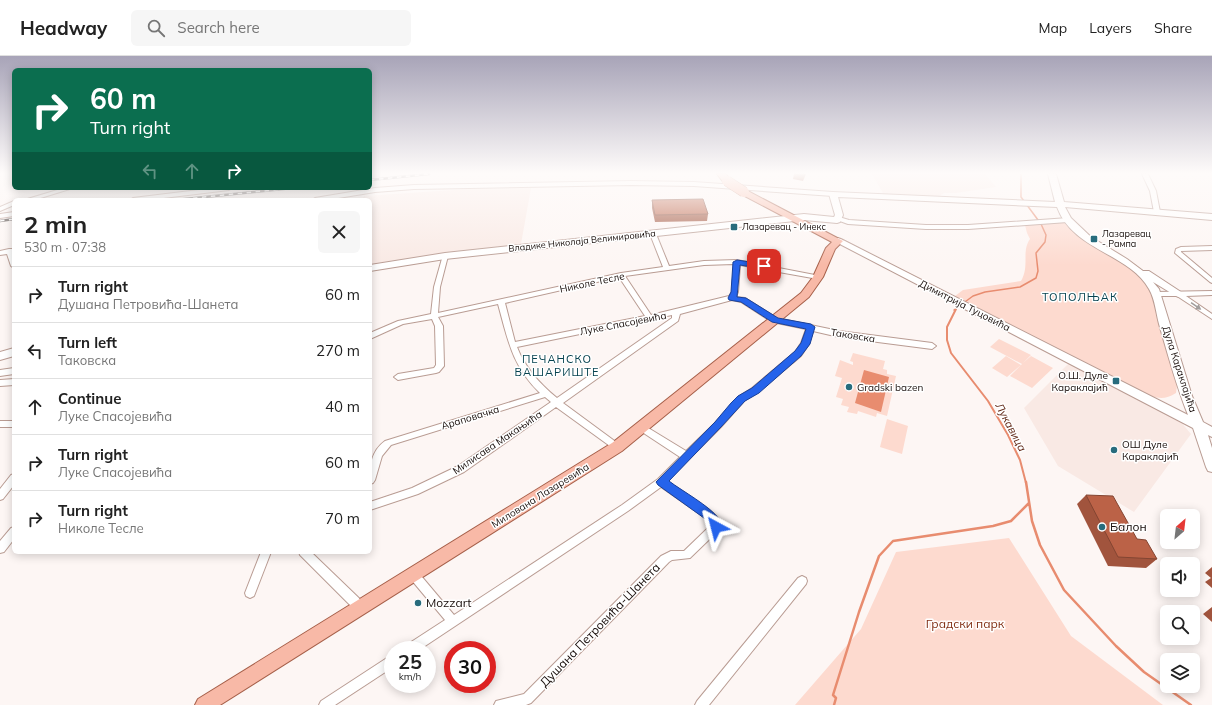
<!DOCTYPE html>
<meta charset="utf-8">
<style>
body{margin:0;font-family:Mulish,sans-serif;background:#f6f6f6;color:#222;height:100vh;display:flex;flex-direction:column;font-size:15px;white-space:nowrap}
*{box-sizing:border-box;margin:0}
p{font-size:13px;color:#767676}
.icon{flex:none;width:22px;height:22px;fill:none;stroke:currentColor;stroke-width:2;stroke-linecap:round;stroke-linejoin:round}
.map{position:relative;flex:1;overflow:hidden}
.details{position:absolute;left:12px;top:142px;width:360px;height:356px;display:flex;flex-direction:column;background:#fff;border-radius:6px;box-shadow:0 2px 10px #0003}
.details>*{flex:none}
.banner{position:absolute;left:12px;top:12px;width:360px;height:122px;border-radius:6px;box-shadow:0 2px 10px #0003;background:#0b6e4f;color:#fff;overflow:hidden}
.needle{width:26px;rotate:28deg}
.controls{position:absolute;left:1160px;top:453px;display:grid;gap:8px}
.controls a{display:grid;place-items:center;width:40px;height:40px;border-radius:6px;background:#fff;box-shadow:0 2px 10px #0003;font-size:20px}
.speed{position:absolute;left:384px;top:585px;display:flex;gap:8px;font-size:20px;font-weight:700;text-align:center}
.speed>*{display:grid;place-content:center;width:52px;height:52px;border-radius:50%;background:#fff;box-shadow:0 2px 10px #0003;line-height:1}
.speed small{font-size:10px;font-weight:400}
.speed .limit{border:6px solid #d22;background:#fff;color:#111}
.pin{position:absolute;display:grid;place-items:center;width:34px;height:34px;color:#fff;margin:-17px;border-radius:8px;box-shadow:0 2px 6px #0006}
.me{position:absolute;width:44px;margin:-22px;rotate:322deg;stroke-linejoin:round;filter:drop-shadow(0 0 3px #0008)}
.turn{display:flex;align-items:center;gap:14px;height:84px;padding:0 12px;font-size:18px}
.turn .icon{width:52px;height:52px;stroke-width:2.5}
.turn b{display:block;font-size:28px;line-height:34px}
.lanes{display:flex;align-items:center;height:38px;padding:0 12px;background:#0003;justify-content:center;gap:20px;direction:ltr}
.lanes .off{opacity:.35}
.round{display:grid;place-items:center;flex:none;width:42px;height:42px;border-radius:6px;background:#f6f6f6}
.overview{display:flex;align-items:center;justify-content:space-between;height:68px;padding:0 12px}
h1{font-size:24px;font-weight:700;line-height:30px}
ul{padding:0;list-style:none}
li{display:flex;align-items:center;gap:12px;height:56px;padding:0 12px;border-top:1px solid #e0e0e0}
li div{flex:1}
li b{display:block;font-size:15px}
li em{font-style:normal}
header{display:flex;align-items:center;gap:24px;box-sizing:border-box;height:56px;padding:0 20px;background:#fff;border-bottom:1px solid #e0e0e0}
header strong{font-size:19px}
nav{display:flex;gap:22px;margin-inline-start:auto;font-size:14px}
.search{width:280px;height:36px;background:#f6f6f6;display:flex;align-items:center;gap:10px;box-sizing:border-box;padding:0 14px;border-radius:6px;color:#767676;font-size:15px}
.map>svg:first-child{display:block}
.built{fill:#f9e9e4}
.green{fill:#fddacf}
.water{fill:#e88c6f}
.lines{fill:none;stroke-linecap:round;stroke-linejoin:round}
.stream-far2{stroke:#e88c6f;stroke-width:1.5}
.stream-far1{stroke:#e88c6f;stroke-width:2}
.stream{stroke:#e88c6f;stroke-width:2.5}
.street-casing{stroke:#b99c93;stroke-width:2}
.secondary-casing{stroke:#b99c93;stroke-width:2}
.primary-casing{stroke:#a65f49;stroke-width:2}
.street{fill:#fff;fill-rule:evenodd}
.secondary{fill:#fff;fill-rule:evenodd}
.primary{fill:#f8b9a7;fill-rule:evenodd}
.rail-casing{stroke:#483f3c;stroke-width:2.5}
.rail{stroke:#fff;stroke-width:1.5;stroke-dasharray:4.5;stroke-linecap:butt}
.primary-bridge-casing{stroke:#a65f49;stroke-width:11;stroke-linecap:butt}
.primary-bridge{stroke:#f8b9a7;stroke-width:10}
.wall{fill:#a1543d}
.building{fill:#bb6247;stroke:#834532}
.oneway{fill:#a29e9d}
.route{fill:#2563eb;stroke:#184099}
.poi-dot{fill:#286c7d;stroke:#fff;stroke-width:1.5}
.labels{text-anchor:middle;stroke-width:3;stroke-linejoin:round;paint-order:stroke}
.far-poi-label{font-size:9px;fill:#160c09;stroke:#fff;text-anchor:start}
.far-street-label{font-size:9px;fill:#160c09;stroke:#fff}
.street-label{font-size:10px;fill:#160c09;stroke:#fff}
.poi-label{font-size:10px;fill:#160c09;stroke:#fff;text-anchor:start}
.neighbourhood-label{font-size:11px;letter-spacing:1px;fill:#06424f;stroke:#fff}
.water-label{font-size:11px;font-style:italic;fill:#5c2210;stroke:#fff}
.near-poi-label{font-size:12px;fill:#160c09;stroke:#fff;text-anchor:start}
.near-park-label{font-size:12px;fill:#812e13;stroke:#fff}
.near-street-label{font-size:12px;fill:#160c09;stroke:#fff}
</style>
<header>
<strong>Headway</strong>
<div class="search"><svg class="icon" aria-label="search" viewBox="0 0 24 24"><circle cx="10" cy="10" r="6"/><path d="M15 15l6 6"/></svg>Search here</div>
<nav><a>Map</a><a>Layers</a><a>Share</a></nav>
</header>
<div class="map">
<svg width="1212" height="649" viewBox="0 0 1212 649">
<rect width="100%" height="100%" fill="#fdf6f4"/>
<path class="built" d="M872,118H985L996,131L956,137H944L938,141L884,139Z
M531,132L521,188L424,200L370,208V144H362L364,140L468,133Z
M1069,307L1180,365L1191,378L1134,456L1058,410L1024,352Z"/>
<path class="green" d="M1048,167H1066L1126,208L1139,219L1151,233L1177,330L1176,337C1164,345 1155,342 1142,337L955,240L963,234L1021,225C1030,209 1021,196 1030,183L1027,177L1025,169Z
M999,283L1031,299L1023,307L1031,300L1053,312L1032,332L1010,320L1022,308L990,291Z
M853,297L885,305L883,313L887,314V318L896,320L887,360L877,357L876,361L858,355L857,358L847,356L849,351L841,349L843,343L836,341L842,322L835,320L840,304L853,309V306L850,305Z
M1006,300L1021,309L1007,321L992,312Z
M887,363L908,370L902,398L880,391Z
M1009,482L1071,580L1163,649H795L861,573L896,496Z"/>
<path class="water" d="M864,314L889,321L881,356L855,347Z"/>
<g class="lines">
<path class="stream-far2" d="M954,254L973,240L985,236L1020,231L1036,222L1038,215L1036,197L1045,186L1046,179L1041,168L1021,141V118"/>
<path class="stream-far1" d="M956,253L947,271V284L951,297L988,345L1008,379L1020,404L1026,427"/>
<path class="stream" d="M1026,426L1032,465L1040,489L1064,534L1116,590L1144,616L1191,649
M834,649L836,642L833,639L859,556L879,500L893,485L993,470L1011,465L1029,447"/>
<defs>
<path id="street" d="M1142,118H1148L1156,135L1160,156L1159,157H1155L1154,156L1150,135Z
M631,125L694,126L833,136L836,138L833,140L694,130L631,129L414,133L375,136L326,144H312L315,142L375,132L414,129Z
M64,132H73L34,144H24Z
M215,132H232L229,134L147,144H130L133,142Z
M14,145V149L0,155V151Z
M14,156V160L0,162V158Z
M839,161L849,164L926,169H968L1068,162L1071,164L1068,166L968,173H926L848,168L837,164L836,163Z
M653,176L656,178L669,210L704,205L737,204L820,220L821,221L818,223L740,209L738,236L736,241L745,242L777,262L839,275L932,287L936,290L932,293L839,281L813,275L809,288L801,300L758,336L744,345L721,371L667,425C677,432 717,456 720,465C722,468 721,471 719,474L690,502L672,504L669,506L531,647L526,649H494L496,645L524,638L661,500L671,495H684L711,469V468L704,461L661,431L628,455L419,594H403L405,590L445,564L409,521L408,518L409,515L413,513L417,515L454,559L622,449L658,423L680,401L639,374L638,372L639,370H645L686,395L715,367L738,341L752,332L795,296L801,287L806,273L772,266L741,246L732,244L680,258L678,265L563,347L620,389L621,391L620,393L617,394L614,393L556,351L464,416L418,438L370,454V446L412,432L458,410L551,346L545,341L391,389L382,400L375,424L373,427L370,428C370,411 370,396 385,385L540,337C512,310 508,284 498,248L438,261L443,270L444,310L439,316L436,317L398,324L394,321L398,318L434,312L436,309L435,270L432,263L403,268L370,283V277L398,265L431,258L434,231L443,199L445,198L448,200L440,231L438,257L621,217L663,211L650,178ZM734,208L732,236L729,240L651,259L625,220L704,209ZM619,221L645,260L515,286L505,247ZM672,259V262L557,342C540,328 525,312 517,291Z
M1212,190V194L1181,195V196L1212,222V227L1210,226L1175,197L1176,193L1181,191Z
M9,193H14L13,197L14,212L11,210L7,198L0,199V195Z
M1212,235V239L1186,240L1212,258V263L1177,240H1156L1153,238L1156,236Z
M14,312V318L0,320V314Z
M14,323V329L0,330V324Z
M0,365H14V371H0Z
M14,418V429L3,443L0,444V433L11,419Z
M14,471V483L4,496L0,497V485L11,472Z
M261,496H271L254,540L250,542L246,540L245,537Z
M299,496H311L364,547L365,551L364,555L360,556L356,555L300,499Z
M802,520L806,522L807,525L806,528L709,649H695L697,645L798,522Z
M393,598V611L335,649H319L321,645Z"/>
<path id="secondary" d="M1048,118H1056L1064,146L1212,158V164L1065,151L1071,162L1091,181L1127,203L1143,215H1149L1184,238L1179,241L1176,240L1153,226L1159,233L1192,340L1203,366L1212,371V381L1208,379L1212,392V416L1208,415L1206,411L1193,372L834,185L838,182L841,183L1188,359C1176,329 1168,299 1159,268C1156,257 1155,243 1149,233C1129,197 1073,195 1057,151L838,141L843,159L840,166L837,167L804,164L445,203L370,215V209L445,197L804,158L834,161L835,159L829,138L833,136L1055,146Z
M14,292V300L0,304V296Z"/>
<path id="primary" d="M717,118H726L731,125L727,128L724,127Z
M744,133L843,185L835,193L823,221L809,241L622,395L220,649H195L198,643L612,387L801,237L813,221L826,192L832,186L741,138L740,136L741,134Z"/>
</defs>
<use href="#street" class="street-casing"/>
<use href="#secondary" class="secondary-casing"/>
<use href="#primary" class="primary-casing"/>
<use href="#street" class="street"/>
<use href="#secondary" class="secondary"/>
<use href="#primary" class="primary"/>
<defs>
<path id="rail" d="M370,124L429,118
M175,144L293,132
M0,165L14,163"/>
</defs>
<use href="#rail" class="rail-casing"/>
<use href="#rail" class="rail"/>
<defs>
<path id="primary-bridge" d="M727,125L744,136"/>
</defs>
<use href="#primary-bridge" class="primary-bridge-casing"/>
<use href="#primary-bridge" class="primary-bridge"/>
</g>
<path class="wall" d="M794,118H806L803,125L793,123Z
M652,144L708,158L707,165L655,166L652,152Z
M1086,439L1137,483L1157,503L1146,512L1108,510L1077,448Z
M1212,511V532L1205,526L1211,522L1205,517Z
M1212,551V566L1203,558Z"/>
<path class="building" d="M794,118H805L804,120Z
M703,143L708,158L655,159L652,144Z
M1086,439L1113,440L1137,483L1146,484L1157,503L1118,501Z"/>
<defs><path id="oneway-solid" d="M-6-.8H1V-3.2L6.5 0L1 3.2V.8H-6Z"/></defs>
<use class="oneway" href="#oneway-solid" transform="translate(1196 250) rotate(35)"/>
<linearGradient id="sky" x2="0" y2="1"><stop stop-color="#a8a4b8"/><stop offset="0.56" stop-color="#fefbfa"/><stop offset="1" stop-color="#fefbfa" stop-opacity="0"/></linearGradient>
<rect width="1212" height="209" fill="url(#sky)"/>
<path class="route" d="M737,204L764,208L768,210L764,213L740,209L737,241L746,242L778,262L811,268L815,271L810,288L801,300L759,337L745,345L721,371L669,425C682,435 710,450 719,463C722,466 722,471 720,474L716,476L712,474L710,468L704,462L658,429L656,426L715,366L731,347L738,340L752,332L795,295L801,287L806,273L772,266L741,246L729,244L728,242L731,236L733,206Z"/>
<g class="poi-dot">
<rect x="730" y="167" width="8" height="8" rx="2"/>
<rect x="1090" y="179" width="8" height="8" rx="2"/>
<rect x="1112" y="321" width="8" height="8" rx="2"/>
<circle cx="849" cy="331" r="4"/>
<circle cx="1114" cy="394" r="4"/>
<circle cx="1102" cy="471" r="4"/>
<circle cx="418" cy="547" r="4"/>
</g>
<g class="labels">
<g class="far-poi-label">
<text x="742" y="174">Лазаревац - Инекс</text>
<text x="1102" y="181">Лазаревац<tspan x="1102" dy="10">- Рампа</tspan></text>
</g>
<g class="far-street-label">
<text transform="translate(582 185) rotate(-6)" y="3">Владике Николаја Велимировића</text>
</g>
<g class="street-label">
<text transform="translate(592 226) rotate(-12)" y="4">Николе Тесле</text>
<text transform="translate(965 249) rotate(27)" y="4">Димитрија Туцовића</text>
<text transform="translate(623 267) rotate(-11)" y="4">Луке Спасојевића</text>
<text transform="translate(853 279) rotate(9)" y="4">Таковска</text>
<text transform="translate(1180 313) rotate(72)" y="4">Дула Караклајића</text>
<text transform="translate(470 361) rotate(-17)" y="4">Араповачка</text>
<text transform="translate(497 386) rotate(-34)" y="4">Милисава Макањића</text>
<text transform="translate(540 439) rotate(-32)" y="4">Милована Лазаревића</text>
</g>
<g class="poi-label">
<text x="1108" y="323" text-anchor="end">О.Ш. Дуле<tspan x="1108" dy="12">Караклајић</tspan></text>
<text x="857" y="335">Gradski bazen</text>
<text x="1122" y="392">ОШ Дуле<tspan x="1122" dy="12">Караклајић</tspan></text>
</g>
<g class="neighbourhood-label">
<text x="1080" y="245">ТОПОЛЊАК</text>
<text x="557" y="307">ПЕЧАНСКО<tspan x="557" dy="13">ВАШАРИШТЕ</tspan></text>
</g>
<g class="water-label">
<text transform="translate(1011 371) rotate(62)" y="4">Лукавица</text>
</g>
<g class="near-poi-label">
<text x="1110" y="475">Балон</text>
<text x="426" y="551">Mozzart</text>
</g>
<g class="near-park-label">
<text x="965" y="572">Градски парк</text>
</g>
<g class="near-street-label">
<text transform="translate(600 569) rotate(-46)" y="4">Душана Петровића-Шанета</text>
</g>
</g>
</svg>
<div class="controls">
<a><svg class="needle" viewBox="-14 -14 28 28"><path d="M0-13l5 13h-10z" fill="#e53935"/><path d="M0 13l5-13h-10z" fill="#767676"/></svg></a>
<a><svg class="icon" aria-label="sound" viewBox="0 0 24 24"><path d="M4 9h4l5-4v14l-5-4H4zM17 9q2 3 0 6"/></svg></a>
<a><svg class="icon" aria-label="search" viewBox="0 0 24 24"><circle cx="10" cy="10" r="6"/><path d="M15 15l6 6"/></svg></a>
<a><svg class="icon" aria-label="layers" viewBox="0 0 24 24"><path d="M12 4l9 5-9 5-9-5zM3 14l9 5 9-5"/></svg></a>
</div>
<div class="speed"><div>25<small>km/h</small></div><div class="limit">30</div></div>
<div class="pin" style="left:764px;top:210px;background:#d93025"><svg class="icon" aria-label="arrive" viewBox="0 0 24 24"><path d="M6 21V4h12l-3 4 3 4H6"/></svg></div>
<svg class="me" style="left:716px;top:471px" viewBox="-20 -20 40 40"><path d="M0-17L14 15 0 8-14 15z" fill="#2563eb" stroke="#fff" stroke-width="4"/></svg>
<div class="banner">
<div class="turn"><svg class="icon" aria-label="right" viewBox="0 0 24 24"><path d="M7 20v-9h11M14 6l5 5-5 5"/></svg><div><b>60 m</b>Turn right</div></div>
<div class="lanes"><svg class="icon off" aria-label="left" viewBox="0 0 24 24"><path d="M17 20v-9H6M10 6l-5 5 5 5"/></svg><svg class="icon off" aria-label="ahead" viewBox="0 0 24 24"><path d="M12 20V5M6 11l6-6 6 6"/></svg><svg class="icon" aria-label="right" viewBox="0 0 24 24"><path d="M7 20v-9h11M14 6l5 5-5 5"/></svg></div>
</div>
<section class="details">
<div class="overview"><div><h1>2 min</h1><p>530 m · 07:38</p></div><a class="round"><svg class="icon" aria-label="close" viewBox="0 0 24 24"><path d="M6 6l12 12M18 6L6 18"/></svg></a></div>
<ul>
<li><svg class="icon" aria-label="right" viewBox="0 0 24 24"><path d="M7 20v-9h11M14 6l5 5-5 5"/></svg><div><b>Turn right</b><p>Душана Петровића-Шанета</p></div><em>60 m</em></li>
<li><svg class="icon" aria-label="left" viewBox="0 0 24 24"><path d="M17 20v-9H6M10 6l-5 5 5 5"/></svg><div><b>Turn left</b><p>Таковска</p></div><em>270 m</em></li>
<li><svg class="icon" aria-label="ahead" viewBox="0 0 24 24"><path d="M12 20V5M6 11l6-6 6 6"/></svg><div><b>Continue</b><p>Луке Спасојевића</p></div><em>40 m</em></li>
<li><svg class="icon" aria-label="right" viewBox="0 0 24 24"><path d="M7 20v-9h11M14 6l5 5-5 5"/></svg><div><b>Turn right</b><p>Луке Спасојевића</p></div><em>60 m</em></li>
<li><svg class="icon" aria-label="right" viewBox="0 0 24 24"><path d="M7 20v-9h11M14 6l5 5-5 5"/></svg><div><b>Turn right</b><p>Николе Тесле</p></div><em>70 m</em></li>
</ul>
</section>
</div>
